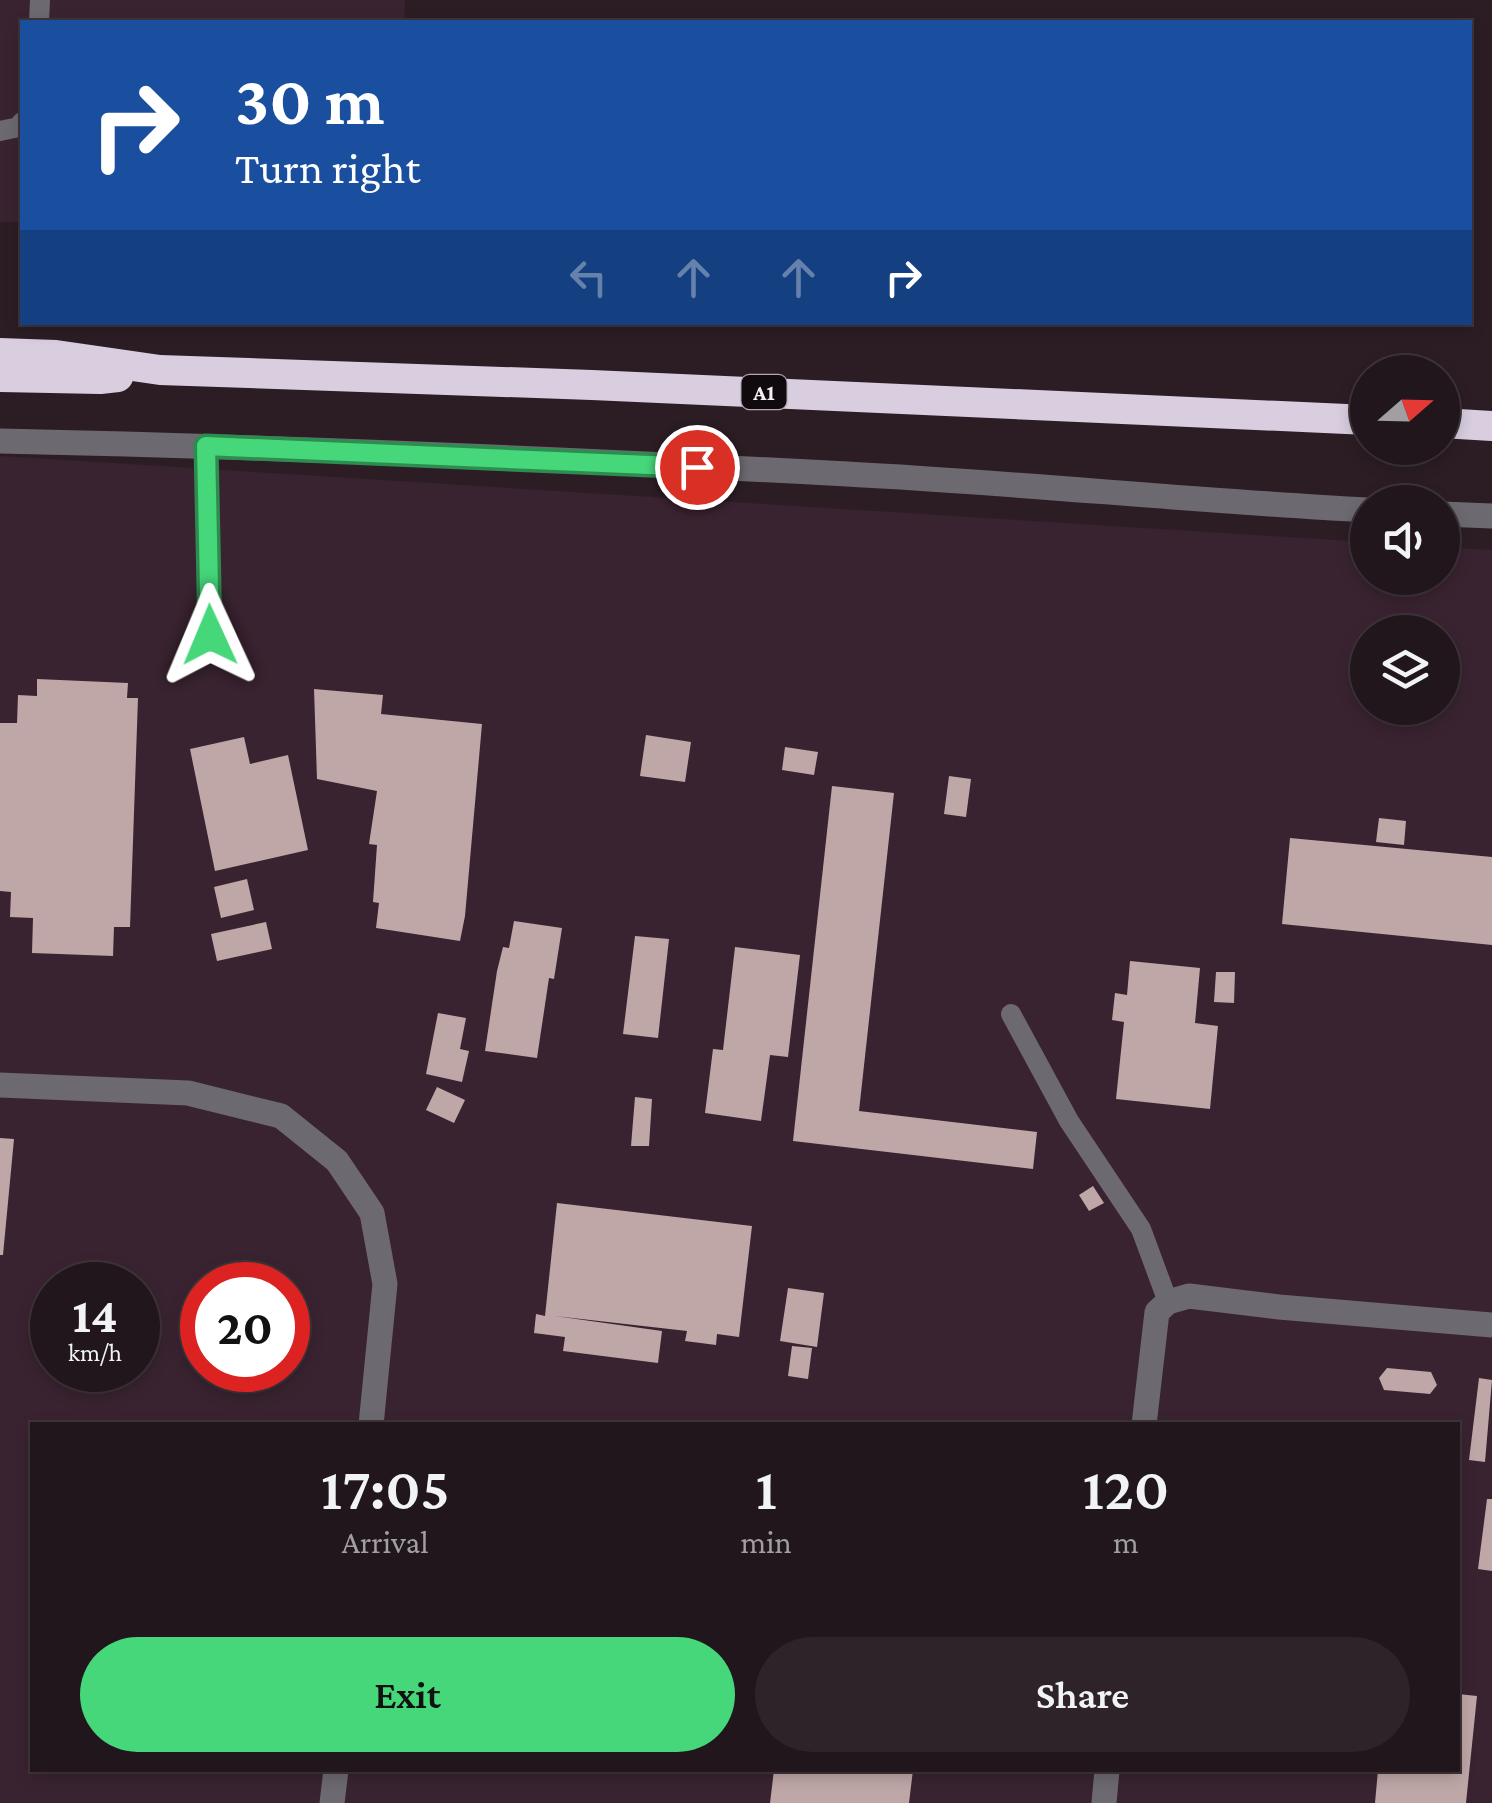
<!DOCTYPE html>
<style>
body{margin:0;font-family:"Crimson Pro",serif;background:#2d2329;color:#f1f3f6;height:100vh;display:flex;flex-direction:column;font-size:38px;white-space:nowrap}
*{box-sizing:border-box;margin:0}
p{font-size:32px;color:#a29fa3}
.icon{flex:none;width:55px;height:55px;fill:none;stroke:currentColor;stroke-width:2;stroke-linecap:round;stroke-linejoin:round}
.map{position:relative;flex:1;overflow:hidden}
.side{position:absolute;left:30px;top:1422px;width:1430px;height:350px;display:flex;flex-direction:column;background:#21161c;border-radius:0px;box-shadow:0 5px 15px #0003,0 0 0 2px #3e353b}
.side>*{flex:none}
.banner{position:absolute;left:20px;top:20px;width:1452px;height:305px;border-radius:0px;box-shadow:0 5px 15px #0003,0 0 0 2px #3e353b;background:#1a4fa0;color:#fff;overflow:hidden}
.needle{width:65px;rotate:70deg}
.controls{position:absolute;left:1350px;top:355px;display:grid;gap:20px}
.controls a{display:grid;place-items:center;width:110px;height:110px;border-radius:50%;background:#21161c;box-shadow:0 5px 15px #0003,0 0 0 2px #3e353b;font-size:50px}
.speed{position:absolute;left:30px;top:1262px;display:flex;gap:20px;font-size:50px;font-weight:700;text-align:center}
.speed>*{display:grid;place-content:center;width:130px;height:130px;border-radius:50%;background:#21161c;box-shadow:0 5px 15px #0003,0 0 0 2px #3e353b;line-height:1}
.speed small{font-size:25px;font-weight:400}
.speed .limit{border:15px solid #d22;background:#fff;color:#111}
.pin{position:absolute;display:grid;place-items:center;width:85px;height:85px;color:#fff;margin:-42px;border:5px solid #fff;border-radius:50%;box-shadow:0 2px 10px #0007}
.me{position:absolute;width:110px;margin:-55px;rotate:359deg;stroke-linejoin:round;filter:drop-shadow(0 0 8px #0008)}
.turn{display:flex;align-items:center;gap:35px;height:210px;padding:0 50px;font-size:45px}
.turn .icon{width:130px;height:130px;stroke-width:2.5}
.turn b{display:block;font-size:70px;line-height:85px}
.lanes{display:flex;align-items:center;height:95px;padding:0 50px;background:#0003;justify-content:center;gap:50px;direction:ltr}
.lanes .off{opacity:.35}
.eta{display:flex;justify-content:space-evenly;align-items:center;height:170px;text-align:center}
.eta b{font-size:60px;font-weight:600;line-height:70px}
.cta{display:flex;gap:20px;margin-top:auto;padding:20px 50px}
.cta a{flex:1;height:115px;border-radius:60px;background:#45d77a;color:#111;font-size:40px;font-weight:600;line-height:115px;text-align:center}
.cta a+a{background:#2d2329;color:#f1f3f6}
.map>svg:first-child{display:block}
.built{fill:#392330;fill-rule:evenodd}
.building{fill:#bfa7a7}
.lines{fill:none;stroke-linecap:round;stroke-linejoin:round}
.lane{stroke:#6d6971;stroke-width:20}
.street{stroke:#6d6971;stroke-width:25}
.highway{stroke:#d8cee0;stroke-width:30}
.route-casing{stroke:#2d8c4f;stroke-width:25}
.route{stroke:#45d77a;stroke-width:18}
.labels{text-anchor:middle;stroke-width:10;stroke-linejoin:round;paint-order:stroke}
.shield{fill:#10090d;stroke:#b2a9ae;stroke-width:2.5}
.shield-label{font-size:22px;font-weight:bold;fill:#f8edf3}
</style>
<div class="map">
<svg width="1492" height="1803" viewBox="0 0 1492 1803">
<rect width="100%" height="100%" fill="#2c1d25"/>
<path class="built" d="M0,0H405L404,22H22V222H0Z
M0,456L1367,542L1368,578H1442L1443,547L1492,550V1803H0ZM1368,632H1442V708H1368ZM52,1285H138V1370H52ZM202,1285H288V1370H202ZM32,1425H1458V1770H32Z"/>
<path class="building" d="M37,679L128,683L127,698H138L130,927H114L113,956L32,953L33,918L10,917L11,892L0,891V723H17L18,695L37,696Z
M314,689L383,695L381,714L482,724L465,916L460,941L376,928L379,903L373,902L377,845L369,844L377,791L317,779Z
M646,735L691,742L685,782L640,776Z
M244,737L250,764L288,755L308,850L215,871L190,749Z
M785,747L818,752L814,775L782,770Z
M949,776L971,779L966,817L944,814Z
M832,786L894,793L859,1111L1037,1132L1033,1169L793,1141Z
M1379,818L1406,821L1404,845L1376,842Z
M1290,838L1492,857V945L1282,924Z
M247,879L254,910L221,918L214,887Z
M514,921L562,928L554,979L549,978L537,1058L485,1051L497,971L503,947L509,948Z
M266,922L272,949L217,961L211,934Z
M635,936L669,939L658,1038L623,1034Z
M735,947L800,955L788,1057L770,1055L761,1121L705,1113L713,1049L723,1050Z
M1130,961L1200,968L1195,1023L1218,1026L1210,1109L1116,1099L1124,1022L1112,1020L1115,993L1127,995Z
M1216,972H1235L1234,1003L1214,1002Z
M438,1013L466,1018L460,1049L469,1051L462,1082L426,1074Z
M437,1087L465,1100L454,1123L426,1110Z
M635,1097L652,1099L649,1146H631Z
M0,1138L14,1139L3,1255H0Z
M1093,1186L1104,1203L1089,1211L1079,1195Z
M557,1203L752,1226L739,1337L717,1334L716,1345L685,1341L687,1331L555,1316L662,1331L658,1363L563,1351L565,1337L534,1333L536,1314L545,1316Z
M788,1288L824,1293L817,1347L780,1341Z
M792,1346L812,1348L808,1379L788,1376Z
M1387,1368L1431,1372L1437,1385L1430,1394L1384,1390L1379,1378Z
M1479,1378L1492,1380L1485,1462L1469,1460Z
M1487,1499H1492V1571L1478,1569Z
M1458,1694L1477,1696L1466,1803H1375L1378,1770H1458Z
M774,1770H913L909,1803H770Z"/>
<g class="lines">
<path class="lane" d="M39,22L40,0
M0,131L19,127L22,122
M206,446L210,635
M1011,1014L1069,1121L1141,1229L1168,1302"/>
<path class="street" d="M0,441C282,447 565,459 847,474C1020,483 1194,501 1368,510
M1442,514L1492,516
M0,1085L188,1093L281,1116L337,1161L372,1213L385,1284L371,1425
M1144,1425L1157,1312L1168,1302L1189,1296L1279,1307L1492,1325
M332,1803L336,1770
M1104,1803L1107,1770"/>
<path class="highway" d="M0,353L56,355L160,370L592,385L1368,420
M0,377L100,379L118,377
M1442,423L1492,426"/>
</g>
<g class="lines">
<defs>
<path id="route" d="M210,635L206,446L697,467"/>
</defs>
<use href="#route" class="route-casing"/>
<use href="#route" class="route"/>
</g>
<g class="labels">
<rect class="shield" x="741.5" y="375" width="45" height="34" rx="8"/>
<g class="shield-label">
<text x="764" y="400">A1</text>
</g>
</g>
</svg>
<div class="controls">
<a><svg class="needle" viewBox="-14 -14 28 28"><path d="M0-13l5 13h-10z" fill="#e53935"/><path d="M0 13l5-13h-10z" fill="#a29fa3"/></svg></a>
<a><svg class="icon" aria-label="sound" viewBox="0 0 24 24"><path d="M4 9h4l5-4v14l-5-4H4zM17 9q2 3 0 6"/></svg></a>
<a><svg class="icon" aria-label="layers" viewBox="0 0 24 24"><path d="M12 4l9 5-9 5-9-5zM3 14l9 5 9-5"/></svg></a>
</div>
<div class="speed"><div>14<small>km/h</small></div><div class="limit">20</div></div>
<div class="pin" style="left:697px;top:467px;background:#d93025"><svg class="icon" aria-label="arrive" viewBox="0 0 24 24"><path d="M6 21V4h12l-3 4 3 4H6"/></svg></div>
<svg class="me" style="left:210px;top:635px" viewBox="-20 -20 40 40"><path d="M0-17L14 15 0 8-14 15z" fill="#45d77a" stroke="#fff" stroke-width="4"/></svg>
<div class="banner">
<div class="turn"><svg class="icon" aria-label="right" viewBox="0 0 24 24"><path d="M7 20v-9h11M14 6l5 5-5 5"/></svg><div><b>30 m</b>Turn right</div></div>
<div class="lanes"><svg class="icon off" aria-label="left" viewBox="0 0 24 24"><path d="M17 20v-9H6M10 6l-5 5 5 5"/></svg><svg class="icon off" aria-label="ahead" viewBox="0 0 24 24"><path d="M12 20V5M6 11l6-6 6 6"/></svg><svg class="icon off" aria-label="ahead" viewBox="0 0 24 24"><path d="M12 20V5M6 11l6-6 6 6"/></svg><svg class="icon" aria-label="right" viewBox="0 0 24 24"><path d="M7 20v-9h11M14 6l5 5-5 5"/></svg></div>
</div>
<section class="side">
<div class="eta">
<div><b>17:05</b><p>Arrival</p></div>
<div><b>1</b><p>min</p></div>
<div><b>120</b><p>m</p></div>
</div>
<div class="cta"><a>Exit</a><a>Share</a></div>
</section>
</div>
